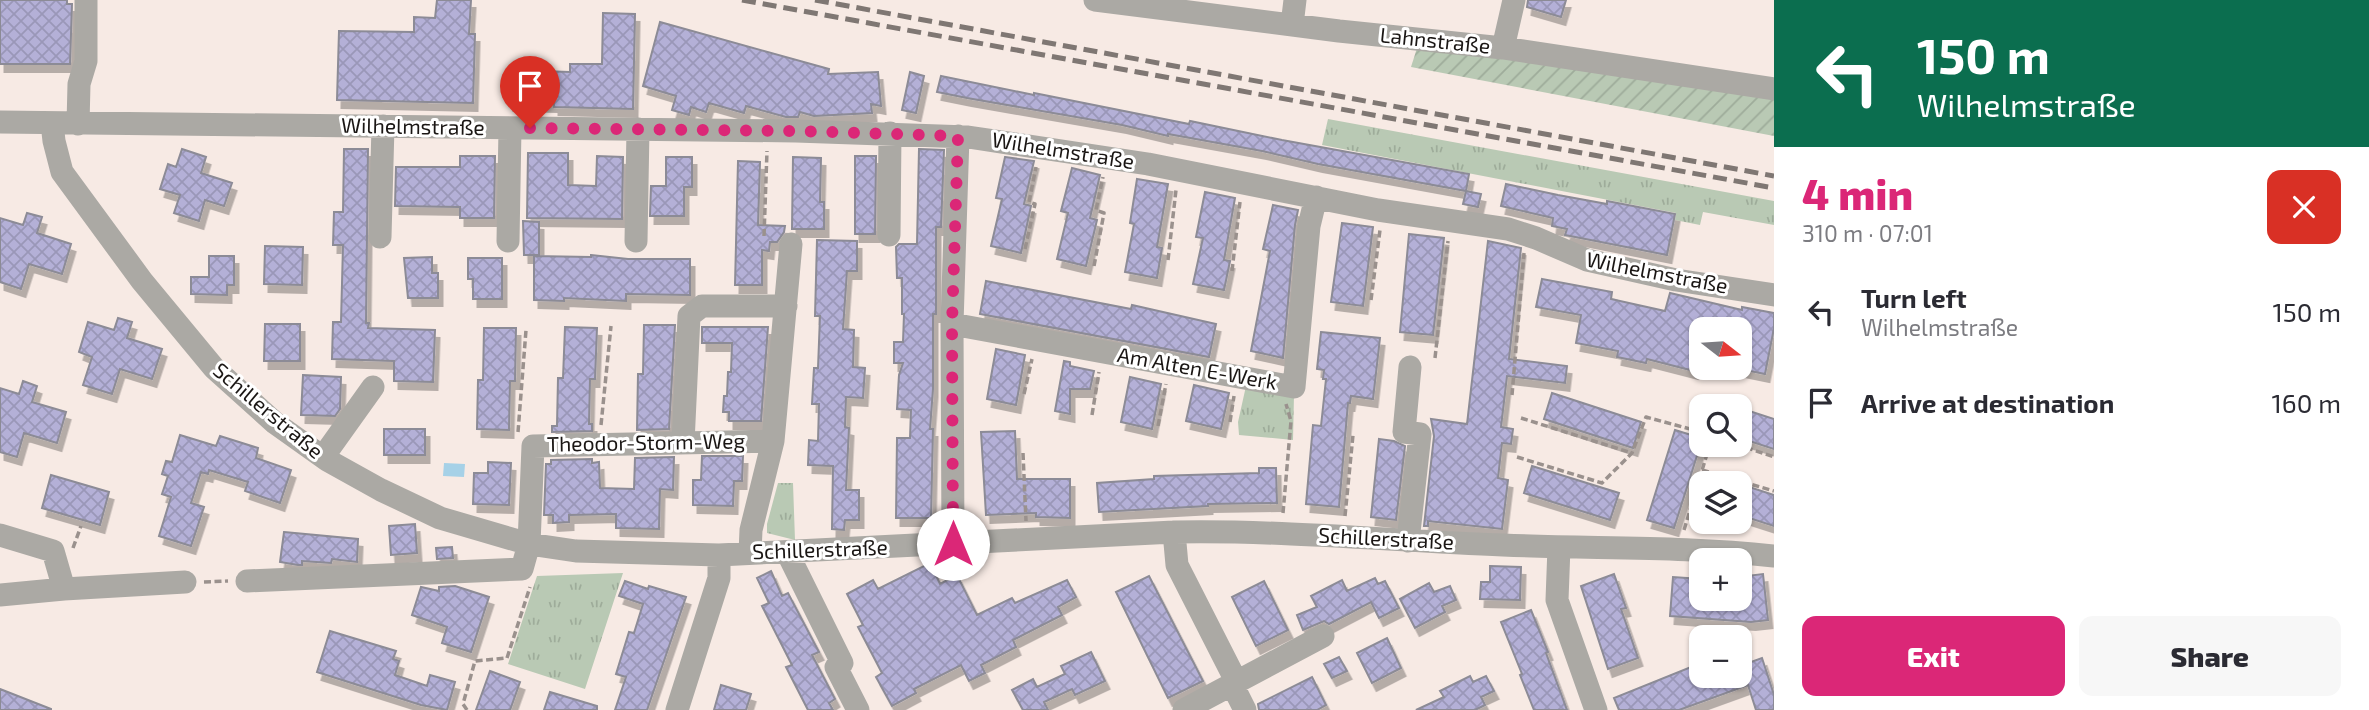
<!DOCTYPE html>
<meta charset="utf-8">
<style>
body{margin:0;font-family:"Exo 2",sans-serif;background:#f7f7f7;color:#2b2b33;height:100vh;display:flex;flex-direction:column;font-size:26px;white-space:nowrap}
*{box-sizing:border-box;margin:0}
p{font-size:23px;color:#7c7c81}
.icon{flex:none;width:38px;height:38px;fill:none;stroke:currentColor;stroke-width:2;stroke-linecap:round;stroke-linejoin:round}
.map{position:relative;flex:1;overflow:hidden}
.sheet{display:flex;flex-direction:column;background:#fff;width:595px}
.sheet>*{flex:none}
.top-card{background:#0b6e4f;color:#fff;overflow:hidden}
.needle{width:46px;rotate:107deg}
.fabs{position:absolute;left:1689px;top:317px;display:grid;gap:14px}
.fabs a{display:grid;place-items:center;width:63px;height:63px;border-radius:14px;background:#fff;box-shadow:0 2px 5px #0004;font-size:35px}
.pin{position:absolute;display:grid;place-items:center;width:60px;height:60px;color:#fff;margin:-72px -30px;border-radius:50% 50% 50% 0;rotate:-45deg;box-shadow:0 0 7px #0007}
.pin .icon{rotate:45deg}
.me{position:absolute;width:77px;margin:-38px;rotate:0deg;stroke-linejoin:round;filter:drop-shadow(0 0 5px #0008)}
.turn{display:flex;align-items:center;gap:24px;height:147px;padding:0 28px;font-size:32px}
.turn .icon{width:91px;height:91px;stroke-width:2.5}
.turn b{display:block;font-size:49px;line-height:60px}
.round{display:grid;place-items:center;flex:none;width:74px;height:74px;border-radius:14px;background:#f7f7f7}
.head{display:flex;align-items:center;justify-content:space-between;height:119px;padding:0 28px}
h1{font-size:42px;font-weight:800;line-height:52px;color:#db2777}
.action{display:flex;gap:14px;margin-top:auto;padding:14px 28px}
.action a{flex:1;height:80px;border-radius:14px;background:#db2777;color:#fff;font-size:28px;font-weight:800;line-height:80px;text-align:center}
.action a+a{background:#f7f7f7;color:#2b2b33}
ul{padding:0;list-style:none}
li{display:flex;align-items:center;gap:21px;height:91px;padding:0 28px}
li div{flex:1}
li b{display:block;font-size:26px}
li em{font-style:normal}
main{display:flex;flex:1;min-height:0}
.map>svg:first-child{display:block}
.grass{fill:url(#grass-tufts)}
.garden{fill:url(#garden-furrows)}
.water{fill:#a6d1e7}
.building{fill:url(#building-cross-hatch);stroke:#8c8b96;stroke-width:2;filter:url(#shadow)}
.lines{fill:none;stroke-linecap:round;stroke-linejoin:round}
.path{stroke:#9a918d;stroke-width:3.5;stroke-dasharray:7 3.5;stroke-linecap:butt}
.minor{stroke:#aba9a4;stroke-width:23}
.rail{stroke:#7f7773;stroke-width:5;stroke-dasharray:14 7;stroke-linecap:butt}
.route{stroke:#db2777;stroke-width:12;stroke-dasharray:0 21.6}
.labels{text-anchor:middle;stroke-width:6;stroke-linejoin:round;paint-order:stroke}
.street-label{font-size:21px;fill:#1a1614;stroke:#fff}
</style>
<main>
<div class="map">
<svg width="1774" height="710" viewBox="0 0 1774 710">
<defs>
<pattern id="grass-tufts" width="24" height="20" patternUnits="userSpaceOnUse" patternTransform="scale(1.75)"><rect width="24" height="20" fill="#b9c9b4"/><path d="M3 7l-1-3M5 7V3M7 7l1-3M15 17l-1-3M17 17v-4M19 17l1-3" fill="none" stroke="#9eac9a"/></pattern>
<pattern id="garden-furrows" width="10" height="10" patternUnits="userSpaceOnUse" patternTransform="scale(1.75)"><rect width="10" height="10" fill="#b9c9b4"/><path d="M-1 1l2-2M0 10L10 0M9 11l2-2" fill="none" stroke="#9eac9a"/></pattern>
<pattern id="building-cross-hatch" width="8" height="8" patternUnits="userSpaceOnUse" patternTransform="scale(1.75)"><rect width="8" height="8" fill="#b4b0d7"/><path d="M0 0l8 8M0 8l8-8" fill="none" stroke="#9a97b8"/></pattern>
<filter id="shadow"><feDropShadow dx="4.5" dy="8" stdDeviation="0" flood-color="#0004"/></filter>
</defs>
<rect width="100%" height="100%" fill="#f7eae4"/>
<path class="grass" d="M1328,119L1774,201V225L1703,212L1700,225L1675,220L1676,213L1322,145Z
M1246,386L1294,395L1293,440L1239,435L1238,422Z
M778,483H793L795,540L767,533V524Z
M623,573L585,689L508,664L537,576Z"/>
<path class="garden" d="M1418,45L1774,94V136L1411,67Z"/>
<path class="water" d="M444,463L465,464L464,477L443,476Z"/>
<path class="building" d="M0,0H67V4H72L70,64H0Z
M437,0H471L469,34H475L473,103L337,100L339,31L414,32V17L435,18Z
M1528,0H1566L1561,17L1527,7Z
M603,13L635,14L633,109L554,107V104L509,103L510,70L570,72V64H602Z
M660,22L829,69L828,74L878,72L881,106L871,104L872,113L814,116L800,112L798,117H786L746,106L744,113L709,103L706,112L691,107L689,115L672,110L676,96L643,86Z
M910,72L924,76L916,113L902,110Z
M941,76L1034,95V93L1189,124L1190,121L1282,140L1469,174L1466,191L1318,164L1262,151L1168,134V136L1122,125L967,98L937,92Z
M182,149L206,157L201,173L232,183L224,206L205,200L199,221L174,213L180,195L160,189L168,164L176,167Z
M344,149H368L366,323H369L368,328L435,330L433,382L394,381V361L332,359L333,322H341L343,245H333L334,212H343Z
M919,149L944,150L941,227H936V314H933V389L930,429H933L931,518H896L897,438H910L911,410L897,409L899,375L903,363H894V342H903L904,314H902V278H897L896,247L899,244H917Z
M528,153H568V185L596,186L597,156L623,157L622,219L527,218Z
M460,156H495L494,218H460V207L395,206L396,167H460Z
M855,156H876L875,234H855Z
M666,157H692V187H684V216H650L651,186H666Z
M793,157L821,158L820,202H824V229H792Z
M1005,157L1034,161L1024,204L1031,206L1021,253L991,246L1002,199L996,198Z
M738,161L760,162L758,225L785,226L784,232L777,242H770L769,251L762,250V285H735Z
M1072,168L1100,175L1090,218L1097,220L1086,266L1057,259L1068,213L1061,211Z
M1137,179L1168,184L1157,247L1162,248L1157,278L1125,272L1134,224L1130,223Z
M1506,184L1558,195L1607,204V201L1675,214L1667,255L1565,235L1567,229L1552,226L1553,218L1501,206Z
M1466,191L1481,194L1478,207L1463,204Z
M1205,192L1235,198L1224,260L1230,261L1224,290L1193,284L1203,238L1196,237Z
M1273,205L1298,210L1295,225L1283,358L1251,351L1270,251L1263,249Z
M27,213L42,217L37,233L71,244L62,274L29,264L21,289L0,282V218L23,225Z
M523,221L539,222V255H524Z
M1342,223L1373,227L1363,306L1331,302Z
M1409,234L1444,238L1433,335L1400,332Z
M817,240L857,241V271H847L843,329L854,330L853,367L865,368L863,398L846,397L845,427L849,428L846,490H859V520H845L844,530L832,529L833,466L808,465L809,440L818,441L819,404H812L814,368H818L820,316H815Z
M1488,241L1521,248L1509,359L1567,366L1565,383L1507,376L1501,427L1513,429L1511,444L1502,443L1498,478L1508,480L1502,529L1428,521V526H1424L1434,436L1431,419L1467,424Z
M265,246L303,247L302,285L264,284Z
M591,255L628,259H690V295L626,294V301L564,298V301L534,300V256L591,257Z
M209,256H234V285H227V295L191,294V277H209Z
M432,257V273H438V298H408L404,258Z
M468,258H502V299H473V279H468Z
M1542,279L1612,292L1611,299L1665,311L1670,293L1742,310V307L1774,313V328L1765,374L1740,369V329H1701V370L1695,369L1694,371L1647,359L1646,363L1617,357L1618,351L1576,343L1581,315L1536,307Z
M986,281L1131,309L1132,305L1216,324L1209,357L980,314Z
M118,318L132,322L127,338L162,349L152,379L120,369L112,394L83,385L92,357L79,352L88,322L114,330Z
M265,324H300V361H264Z
M644,325H675L669,429L637,430L638,374H643Z
M565,327L597,328L595,379H590L589,424H592V431L552,432V426H557L558,378H563Z
M702,327H768L761,421H729V412H723L724,396H727L728,372H731L732,343H702Z
M484,328H516L515,381H510L509,430L477,429L478,380H483Z
M1321,332L1380,338L1373,399L1351,396L1350,403H1348L1339,507L1306,504L1313,425L1321,426L1326,379H1323L1324,370L1317,369Z
M996,349L1025,355L1016,405L987,399Z
M1064,361L1070,362V366L1094,371L1090,389H1070V414L1055,411Z
M303,375L341,377L340,409L335,416L301,415Z
M1130,377L1161,384L1152,429L1121,422Z
M23,381L37,386L32,402L66,412L57,443L24,433L17,457L0,452V388L19,394Z
M1194,385L1229,393L1221,429L1186,421Z
M1552,393L1641,422L1633,448L1544,419Z
M1740,408L1774,419V449L1740,438Z
M384,429H425V455H384Z
M1675,430L1701,438V443L1674,528L1647,520Z
M1015,431L1017,479H1070V518L1036,517V513L986,515L981,432Z
M180,435L216,446L220,436L258,448L256,458L291,470L280,503L245,491L248,482L209,470L208,474L201,472L191,503L204,507L191,546L159,536L171,497L162,494L168,476L162,474L166,461L172,462Z
M1379,439L1394,441L1405,446L1396,520L1371,517Z
M702,456H743L742,481H734L733,506L693,505V480H701Z
M674,457L673,490L660,489L659,529L616,528V514L569,515V522L553,523V515H544L546,464H551V460L592,459V463L599,462L600,488L634,489L635,458Z
M488,462L511,463L509,505L473,504L474,473H488Z
M1532,466L1619,493L1610,520L1524,493Z
M1259,468H1276L1277,503L1208,504V506L1099,512L1097,483L1154,479V476L1259,473Z
M51,475L109,492L100,525L42,508Z
M1740,484L1774,495V526L1740,515Z
M415,524L417,553L391,555L389,526Z
M284,532L358,539L357,562L332,559L331,563L302,561V565H298L280,562Z
M452,547L453,558L437,559L436,548Z
M930,563L940,584L957,575L977,615L1012,598L1015,603L1067,580L1076,597L1058,607L1062,615L1013,640L1016,647L981,665L985,673L969,681L961,665L914,689L916,693L892,706L876,677L882,673L858,627L863,625L847,594L873,580L878,589Z
M1490,566L1521,567L1520,600L1480,599L1481,582H1490Z
M771,571L782,596L788,593L819,652L812,655L835,699L829,703L833,710H808L786,667L792,665L762,606L769,603L757,578Z
M1614,574L1626,608L1621,609L1638,658L1608,669L1581,586Z
M1763,574L1768,620L1751,622L1670,616L1673,577L1701,579V598H1749L1746,576Z
M1149,576L1203,681L1168,698L1116,592Z
M1375,578L1378,584L1385,581L1399,608L1379,618L1371,602L1329,624L1324,621L1303,630L1297,615L1317,607L1311,596L1342,580L1347,591Z
M625,581L648,589L649,586L686,597L647,710H615L626,677L616,674L629,632L634,633L643,604L619,596Z
M1264,581L1288,630L1256,646L1232,597Z
M1429,583L1434,592L1450,586L1456,600L1442,606L1445,612L1415,628L1400,599Z
M455,586L489,597L471,652L442,643L447,627L412,615L421,587L439,591V587Z
M1531,610L1548,652L1546,653L1567,710H1534L1520,675L1522,674L1501,622Z
M330,631L396,651L393,659L399,661L395,675L427,686L430,675L455,682L447,710L421,705L317,672Z
M1387,638L1401,668L1372,683L1357,653Z
M1091,652L1105,681L1075,695L1072,689L1044,702L1048,710H1023L1012,690L1033,679L1037,687L1065,674L1061,666Z
M1339,657L1347,671L1332,678L1324,664Z
M1762,658L1774,695V710H1756L1748,685L1679,710H1619L1614,698L1701,663V676H1740V666Z
M490,671L520,682L510,710H476Z
M1470,676L1473,682L1486,676L1494,691L1481,697L1485,705L1475,710H1416L1444,697L1440,691Z
M1312,677L1326,705L1317,710H1259L1258,704Z
M721,685L751,694L746,710H714Z
M0,689L51,709V710H0Z
M550,692L597,706V710H544Z"/>
<g class="lines">
<path class="path" d="M764,236L767,151
M1025,249L1035,204L1029,202L1036,167
M1168,260L1176,190
M1094,266L1104,213L1096,210L1103,177
M1232,271L1240,202
M1371,300L1380,230
M1435,358L1448,241
M1024,394L1032,359
M1512,395L1524,253
M1722,406L1724,401
M1092,415L1099,372
M1521,418L1632,453
M1230,422L1234,396
M601,425L611,326
M1158,426L1166,384
M518,432L526,330
M1736,444L1774,457
M1023,453L1026,521
M1517,457L1602,483L1632,453L1646,417L1701,432
M1702,470L1774,491
M1283,513L1291,421L1286,404
M1345,516L1353,435
M1684,530L1710,444
M73,548L81,526
M204,582L228,581
M467,710L463,704L475,661L507,658L530,587"/>
<path class="minor" d="M1095,0L1339,31L1503,48L1774,89
M1292,25L1295,0
M1503,48L1514,0
M0,122L796,131L968,137L1148,164L1378,210L1508,229L1536,238L1587,260L1676,280L1774,295
M52,123L54,141L62,172L142,281L214,368L275,423L327,460L381,490L440,518L529,544L576,551L719,555L1174,532C1284,530 1394,541 1503,545C1594,549 1684,546 1774,556
M78,124L79,84L86,61V0
M889,235L890,133
M380,237L383,126
M508,241L510,128
M636,241L638,129
M952,324L1294,387L1309,226L1316,197
M683,443L689,316L702,306H786
M323,457L373,387
M1174,532L1177,565L1233,675L1237,694L1245,710
M0,535L53,551L64,589
M1408,541L1420,434L1404,432L1410,367
M953,544L952,324L958,136
M1559,547L1557,600L1596,710
M787,552L842,663L836,667L858,710
M750,553L751,530L773,441L791,244
M247,581L522,569L529,544L533,446L773,441
M0,595L64,589L185,582
M677,710L719,578V555
M1184,710L1323,636"/>
<path class="rail" d="M742,0L1774,188
M815,0L1774,176"/>
</g>
<g class="lines">
<path class="route" d="M530,128L796,131L958,136L952,324L953,544"/>
</g>
<g class="labels">
<g class="street-label">
<text transform="translate(1435 41) rotate(6)" y="7">Lahnstraße</text>
<text transform="translate(413 127) rotate(1)" y="7">Wilhelmstraße</text>
<text transform="translate(1063 151) rotate(9)" y="7">Wilhelmstraße</text>
<text transform="translate(1657 273) rotate(11)" y="7">Wilhelmstraße</text>
<text transform="translate(1197 369) rotate(10)" y="7">Am Alten E-Werk</text>
<text transform="translate(268 411) rotate(40)" y="7">Schillerstraße</text>
<text transform="translate(646 443) rotate(-1)" y="7">Theodor-Storm-Weg</text>
<text transform="translate(1386 539) rotate(3)" y="7">Schillerstraße</text>
<text transform="translate(820 550) rotate(-2)" y="7">Schillerstraße</text>
</g>
</g>
</svg>
<div class="fabs">
<a><svg class="needle" viewBox="-14 -14 28 28"><path d="M0-13l5 13h-10z" fill="#e53935"/><path d="M0 13l5-13h-10z" fill="#7c7c81"/></svg></a>
<a><svg class="icon" aria-label="search" viewBox="0 0 24 24"><circle cx="10" cy="10" r="6"/><path d="M15 15l6 6"/></svg></a>
<a><svg class="icon" aria-label="layers" viewBox="0 0 24 24"><path d="M12 4l9 5-9 5-9-5zM3 14l9 5 9-5"/></svg></a>
<a>+</a>
<a>−</a>
</div>
<div class="pin" style="left:530px;top:128px;background:#d93025"><svg class="icon" aria-label="arrive" viewBox="0 0 24 24"><path d="M6 21V4h12l-3 4 3 4H6"/></svg></div>
<svg class="me" style="left:953px;top:544px" viewBox="-20 -20 40 40"><circle r="19" fill="#fff"/><path d="M0-13L10 11 0 6-10 11z" fill="#db2777"/></svg>
</div>
<section class="sheet">
<div class="top-card">
<div class="turn"><svg class="icon" aria-label="left" viewBox="0 0 24 24"><path d="M17 20v-9H6M10 6l-5 5 5 5"/></svg><div><b>150 m</b>Wilhelmstraße</div></div>
</div>
<div class="head"><div><h1>4 min</h1><p>310 m · 07:01</p></div><a class="round" style="background:#d93025;color:#fff"><svg class="icon" aria-label="close" viewBox="0 0 24 24"><path d="M6 6l12 12M18 6L6 18"/></svg></a></div>
<ul>
<li><svg class="icon" aria-label="left" viewBox="0 0 24 24"><path d="M17 20v-9H6M10 6l-5 5 5 5"/></svg><div><b>Turn left</b><p>Wilhelmstraße</p></div><em>150 m</em></li>
<li><svg class="icon" aria-label="arrive" viewBox="0 0 24 24"><path d="M6 21V4h12l-3 4 3 4H6"/></svg><div><b>Arrive at destination</b></div><em>160 m</em></li>
</ul>
<div class="action"><a>Exit</a><a>Share</a></div>
</section>
</main>
